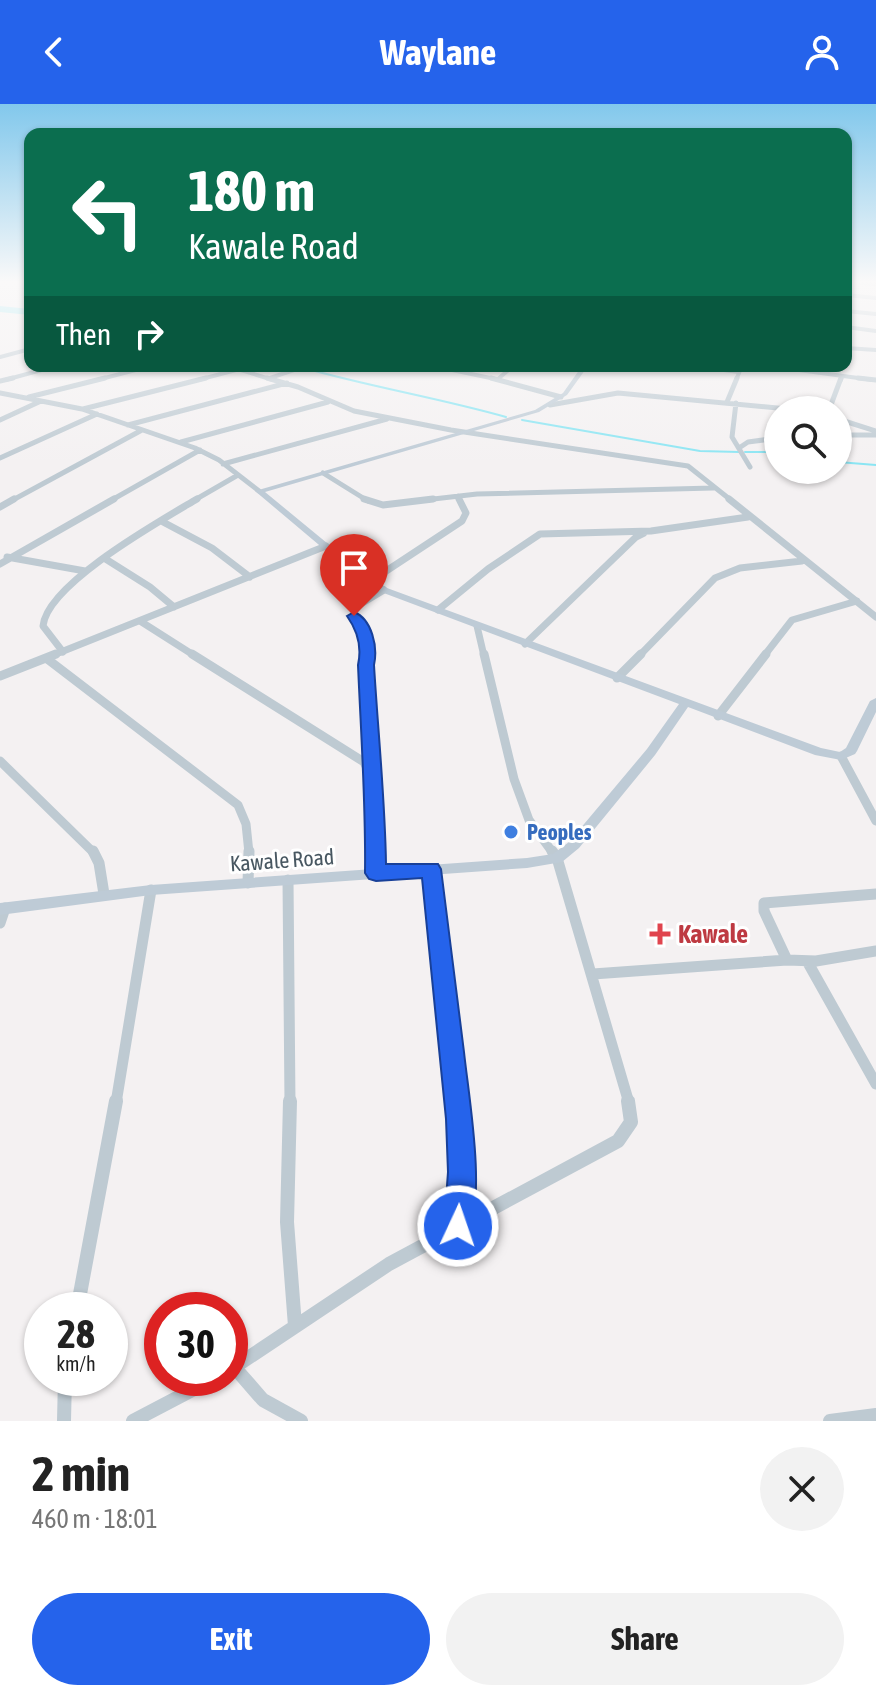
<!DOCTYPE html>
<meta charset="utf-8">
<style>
body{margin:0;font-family:"Asap Condensed",sans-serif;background:#f2f2f2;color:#222;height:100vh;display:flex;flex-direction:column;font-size:30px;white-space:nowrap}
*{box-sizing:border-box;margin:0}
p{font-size:26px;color:#767676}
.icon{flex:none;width:44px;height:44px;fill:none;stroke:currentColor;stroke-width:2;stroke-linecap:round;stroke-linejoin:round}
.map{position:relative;height:1317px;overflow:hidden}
.side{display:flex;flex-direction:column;background:#fff;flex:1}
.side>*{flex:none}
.hud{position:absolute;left:24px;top:24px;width:828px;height:244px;border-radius:16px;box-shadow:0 2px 6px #0004;background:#0b6e4f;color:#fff;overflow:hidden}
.controls{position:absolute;left:764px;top:292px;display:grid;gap:16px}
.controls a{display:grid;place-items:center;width:88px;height:88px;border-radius:50%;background:#fff;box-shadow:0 2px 6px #0004;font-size:40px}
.speed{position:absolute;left:24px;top:1188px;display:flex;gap:16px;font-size:40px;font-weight:700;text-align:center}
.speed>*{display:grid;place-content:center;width:104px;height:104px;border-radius:50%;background:#fff;box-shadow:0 2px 6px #0004;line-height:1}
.speed small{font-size:20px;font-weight:400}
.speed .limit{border:12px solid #d22;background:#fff;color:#111}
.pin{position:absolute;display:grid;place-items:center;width:68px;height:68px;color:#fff;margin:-82px -34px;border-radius:50% 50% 50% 0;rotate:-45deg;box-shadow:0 0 8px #0007}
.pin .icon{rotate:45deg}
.me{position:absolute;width:88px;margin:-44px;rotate:3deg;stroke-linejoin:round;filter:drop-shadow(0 0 6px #0008)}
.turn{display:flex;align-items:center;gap:28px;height:168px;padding:0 32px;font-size:36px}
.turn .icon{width:104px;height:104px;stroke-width:2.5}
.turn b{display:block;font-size:56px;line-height:68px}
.then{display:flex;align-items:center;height:76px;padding:0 32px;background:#0003;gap:16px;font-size:30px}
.round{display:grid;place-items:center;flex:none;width:84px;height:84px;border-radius:42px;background:#f2f2f2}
.headline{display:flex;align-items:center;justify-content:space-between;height:136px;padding:0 32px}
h1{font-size:48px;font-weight:700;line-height:60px}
.primary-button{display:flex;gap:16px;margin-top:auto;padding:16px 32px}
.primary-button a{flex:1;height:92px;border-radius:48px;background:#2563eb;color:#fff;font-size:32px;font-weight:700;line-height:92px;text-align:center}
.primary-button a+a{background:#f2f2f2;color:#222}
header{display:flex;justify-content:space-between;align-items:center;height:104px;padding:0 32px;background:#2563eb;color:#fff;font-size:36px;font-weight:700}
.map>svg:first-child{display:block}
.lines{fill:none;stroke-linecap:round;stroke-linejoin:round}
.stream{stroke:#89e5f3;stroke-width:2}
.river{fill:#89e5f3;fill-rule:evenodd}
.street-far5{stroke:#becad2;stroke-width:4}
.street-far4{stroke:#becad2;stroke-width:5}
.street-far3{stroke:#becad2;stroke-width:7}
.street-far2{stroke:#becad2;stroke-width:9}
.street-far1{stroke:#becad2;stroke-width:11}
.street{stroke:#becad2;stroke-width:14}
.secondary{fill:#becbd6;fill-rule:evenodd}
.route{fill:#2563eb;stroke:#184099;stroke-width:2}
.shop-dot{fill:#3f7fe0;stroke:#fff;stroke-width:3}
.health-dot{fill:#e0444e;stroke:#fff;stroke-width:3}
.labels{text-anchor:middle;stroke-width:6;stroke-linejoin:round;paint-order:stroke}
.shop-label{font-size:22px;font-weight:bold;fill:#366cbe;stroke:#fff;text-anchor:start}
.street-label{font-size:22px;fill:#485761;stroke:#fff}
.near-health-label{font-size:26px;font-weight:bold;fill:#be3a42;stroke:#fff;text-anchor:start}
</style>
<header><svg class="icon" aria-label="back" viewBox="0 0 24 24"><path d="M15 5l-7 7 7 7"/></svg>Waylane<svg class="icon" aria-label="person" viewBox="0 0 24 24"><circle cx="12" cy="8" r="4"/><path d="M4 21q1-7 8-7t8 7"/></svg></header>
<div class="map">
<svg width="876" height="1317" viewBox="0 0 876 1317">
<rect width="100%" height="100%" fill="#f4f1f2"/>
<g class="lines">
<path class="stream" d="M304,264C371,283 439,294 506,313
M522,316L700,347L739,348
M745,348H778
M838,358L876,361"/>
<path class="river" d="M0,202L30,205V211L0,208Z"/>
<path class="street-far5" d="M861,179L876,180
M846,191L876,194
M846,207L876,210
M846,223L876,227
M846,244L876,246
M0,253L30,245
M228,262L273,276
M433,262L500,276
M693,262L739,268
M769,262L873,276
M270,274L306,262
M498,275L513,262
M5,276L56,262
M97,276L151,262
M198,276L236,266
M736,276L742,262
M841,276L842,272"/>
<path class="street-far4" d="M267,274L298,283L354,307L451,326L688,362L732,397
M491,274L561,293
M858,274L876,276
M0,277L13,274
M0,289L82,305L195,344L219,356L259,387
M29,293L105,274
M727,298L737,274
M736,299L732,333L750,363
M550,301L618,289L798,306
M83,305L206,274
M829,306L841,274
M838,315L876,327
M0,316L41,297
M128,321L287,279
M838,331H876
M181,338L328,298
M739,344L748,338L778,334
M0,354L97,310
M223,360L387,315
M323,369L368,397
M458,392L460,397
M11,397L142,326
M110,397L200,346
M193,397L238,371
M416,397L477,390L713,384"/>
<path class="street-far3" d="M364,395L383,401L433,395
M729,395L876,513
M0,403L14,395
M163,418L212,444L250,473
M7,453L85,467
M104,454L150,483L174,503
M0,460L114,395
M371,477L462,417L466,409L459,395
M438,506L488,465L540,430L651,427L748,413
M140,517L195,552
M477,522L484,552
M525,540L636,433L644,429
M63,548L43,522C47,480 160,417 197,395
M51,552L326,442
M367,552L363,524L354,508L359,501L384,486
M639,552L715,474L740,464L802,457
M764,552L792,516L857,497"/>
<path class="street-far2" d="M192,550L364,658C380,686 378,717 377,749
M367,550L371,665
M484,550L514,675L529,716L553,749
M46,554L238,701L246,720L249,749
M0,572L56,550
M617,574L641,550
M718,612L766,550
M841,652L876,717
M0,657L94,749"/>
<path class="street-far1" d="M93,747L99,759L104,790
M552,747L557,754L629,999
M431,765L457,999
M376,769L377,747
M288,776L290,999
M248,779L249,747
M0,819L5,804
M787,856L764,807V799L876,790
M807,857L876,980
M593,870L787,856L816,857L876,847
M116,999L151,786"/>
<path class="street" d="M290,997L287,1118L295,1222
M457,997L458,1122
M77,1206L116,997
M235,1264L263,1296L301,1317
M230,1266L389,1160L618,1037L631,1018L628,997
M64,1317L65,1274
M133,1317L215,1274
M830,1317L876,1311"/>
<path class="secondary" d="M582,262H588L567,291L539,308L265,388L350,458L387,484L821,644L840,648L846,644L870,597L876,594V608L857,647L855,650L841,656L815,651L688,603L655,651L579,744L562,758L527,764L151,791L0,811V799L151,781L527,754L553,750L569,738L647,645L679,600L381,488L344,462L255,387L535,306L563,289Z"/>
</g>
<linearGradient id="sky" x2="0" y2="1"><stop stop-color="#82c8ec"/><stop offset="0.49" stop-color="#faf9f9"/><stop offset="1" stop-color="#faf9f9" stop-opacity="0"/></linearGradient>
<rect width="876" height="363" fill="url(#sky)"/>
<path class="route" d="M354,508C372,515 378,543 374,561C378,628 385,694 386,760H438L441,765C449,826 456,887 464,948C469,995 486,1089 468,1132L458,1136L448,1132L444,1122L448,1068L446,1015L422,774L376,777L369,775L365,769C366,699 361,631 358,561C362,543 357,526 347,512Z"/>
<circle class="shop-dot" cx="511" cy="728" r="8"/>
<path class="health-dot" d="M656 818h8v8h8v8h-8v8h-8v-8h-8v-8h8z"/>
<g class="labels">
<g class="shop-label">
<text x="527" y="736">Peoples</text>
</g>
<g class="street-label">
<text transform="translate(282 756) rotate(-4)" y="8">Kawale Road</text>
</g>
<g class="near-health-label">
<text x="678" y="839">Kawale</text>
</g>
</g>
</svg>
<div class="controls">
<a><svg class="icon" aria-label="search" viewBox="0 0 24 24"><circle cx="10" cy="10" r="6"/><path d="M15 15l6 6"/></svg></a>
</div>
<div class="speed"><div>28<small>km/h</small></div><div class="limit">30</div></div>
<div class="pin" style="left:354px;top:512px;background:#d93025"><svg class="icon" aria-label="arrive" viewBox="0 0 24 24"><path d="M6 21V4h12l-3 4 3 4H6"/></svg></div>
<svg class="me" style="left:458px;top:1122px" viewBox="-20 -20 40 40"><circle r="17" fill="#2563eb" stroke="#fff" stroke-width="3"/><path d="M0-11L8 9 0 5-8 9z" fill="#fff"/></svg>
<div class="hud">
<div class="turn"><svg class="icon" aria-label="left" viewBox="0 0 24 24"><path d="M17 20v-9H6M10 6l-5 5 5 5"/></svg><div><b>180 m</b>Kawale Road</div></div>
<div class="then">Then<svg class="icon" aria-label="right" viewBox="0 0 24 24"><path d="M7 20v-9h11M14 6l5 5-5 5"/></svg></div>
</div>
</div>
<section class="side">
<div class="headline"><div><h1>2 min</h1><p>460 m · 18:01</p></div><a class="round"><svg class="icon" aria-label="close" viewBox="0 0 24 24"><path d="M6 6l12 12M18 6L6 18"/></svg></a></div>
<div class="primary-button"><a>Exit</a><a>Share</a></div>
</section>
